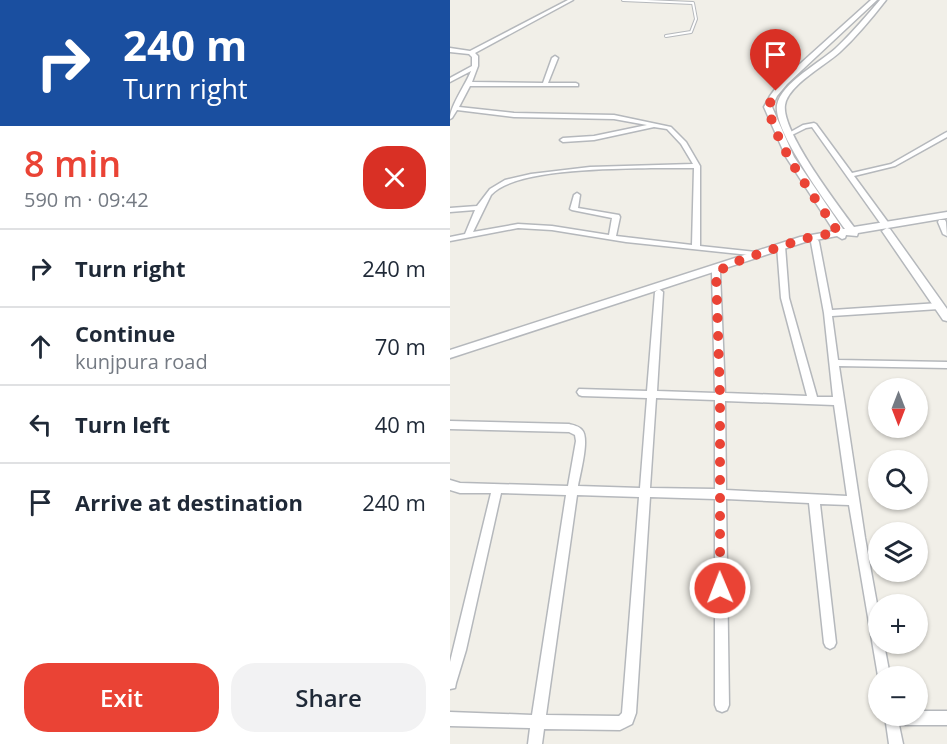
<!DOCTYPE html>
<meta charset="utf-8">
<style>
body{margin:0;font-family:"Open Sans",sans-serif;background:#f2f2f3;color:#1f2937;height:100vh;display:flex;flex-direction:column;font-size:22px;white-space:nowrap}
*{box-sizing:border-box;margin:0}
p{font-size:20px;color:#747a83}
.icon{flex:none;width:33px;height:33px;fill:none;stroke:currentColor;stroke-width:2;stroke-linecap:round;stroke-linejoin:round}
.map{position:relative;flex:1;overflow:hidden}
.panel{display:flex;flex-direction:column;background:#fff;width:450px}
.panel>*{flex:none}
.top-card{background:#1a4fa0;color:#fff;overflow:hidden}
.needle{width:39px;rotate:180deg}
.buttons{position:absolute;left:418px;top:378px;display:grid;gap:12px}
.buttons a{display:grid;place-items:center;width:60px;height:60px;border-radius:50%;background:#fff;box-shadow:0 2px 4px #0004;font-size:30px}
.pin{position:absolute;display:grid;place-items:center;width:51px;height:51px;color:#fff;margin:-62px -26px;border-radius:50% 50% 50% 0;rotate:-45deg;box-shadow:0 0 6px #0007}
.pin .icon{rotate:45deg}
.me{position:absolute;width:66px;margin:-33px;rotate:359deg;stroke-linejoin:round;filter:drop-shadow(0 0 4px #0008)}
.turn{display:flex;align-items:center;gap:21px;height:126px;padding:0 24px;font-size:27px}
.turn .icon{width:78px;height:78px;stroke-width:2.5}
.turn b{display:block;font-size:42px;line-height:51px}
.round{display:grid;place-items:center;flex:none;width:63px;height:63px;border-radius:24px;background:#f2f2f3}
.overview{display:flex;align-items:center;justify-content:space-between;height:102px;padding:0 24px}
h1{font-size:36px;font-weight:600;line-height:45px;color:#ea4335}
.action{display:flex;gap:12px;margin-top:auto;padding:12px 24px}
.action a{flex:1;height:69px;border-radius:24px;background:#ea4335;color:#fff;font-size:24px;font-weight:600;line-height:69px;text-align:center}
.action a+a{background:#f2f2f3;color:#1f2937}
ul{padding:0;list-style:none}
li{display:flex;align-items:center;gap:18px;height:78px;padding:0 24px;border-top:2px solid #e0e1e3}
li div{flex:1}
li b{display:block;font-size:22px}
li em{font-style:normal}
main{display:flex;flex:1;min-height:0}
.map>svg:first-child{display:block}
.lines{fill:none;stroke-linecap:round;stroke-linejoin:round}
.service-casing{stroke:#b5b8bc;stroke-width:4}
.minor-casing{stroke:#b5b8bc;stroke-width:3}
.tertiary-casing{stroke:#b5b8bc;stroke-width:3}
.service{stroke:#fff;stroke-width:2}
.minor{fill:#fff;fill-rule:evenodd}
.tertiary{fill:#fff;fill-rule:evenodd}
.route{stroke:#ea4335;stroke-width:10;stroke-dasharray:0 18}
</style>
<main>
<section class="panel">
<div class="top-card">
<div class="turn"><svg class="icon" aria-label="right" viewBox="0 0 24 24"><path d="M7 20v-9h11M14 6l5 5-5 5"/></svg><div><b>240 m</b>Turn right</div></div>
</div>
<div class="overview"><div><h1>8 min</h1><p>590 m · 09:42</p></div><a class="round" style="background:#d93025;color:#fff"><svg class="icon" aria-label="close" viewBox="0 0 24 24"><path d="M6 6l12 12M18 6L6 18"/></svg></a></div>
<ul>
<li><svg class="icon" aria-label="right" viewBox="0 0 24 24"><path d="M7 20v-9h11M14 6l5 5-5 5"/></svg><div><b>Turn right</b></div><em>240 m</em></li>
<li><svg class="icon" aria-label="ahead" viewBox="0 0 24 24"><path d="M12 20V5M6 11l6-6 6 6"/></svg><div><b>Continue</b><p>kunjpura road</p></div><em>70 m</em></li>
<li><svg class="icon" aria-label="left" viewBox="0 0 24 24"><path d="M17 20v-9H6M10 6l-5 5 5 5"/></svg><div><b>Turn left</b></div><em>40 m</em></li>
<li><svg class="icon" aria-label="arrive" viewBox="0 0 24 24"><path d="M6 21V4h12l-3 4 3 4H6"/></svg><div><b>Arrive at destination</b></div><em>240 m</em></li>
</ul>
<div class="action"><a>Exit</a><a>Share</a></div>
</section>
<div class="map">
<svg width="497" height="744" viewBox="0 0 497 744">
<rect width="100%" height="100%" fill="#f1efe8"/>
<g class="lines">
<defs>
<path id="service" d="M173,0L243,3L246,19L241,32L216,36"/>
<path id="minor" d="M118,0H123L25,53L28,56V66L22,82L93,83L102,58L105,56L108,58L98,83H126L128,84V86H20L9,107L64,113L164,115L221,127L236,142L250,166V246L306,252L310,254L309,256L176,242L102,230L68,228L0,241V237L15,234L25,210L0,212V208L27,206L40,189L55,180L81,174L140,167L243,164L231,144L217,129L204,127L144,140L113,142L110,140L113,138L144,136L197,125L164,119L64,117L7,110L2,118L0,119C0,106 16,84 21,71L0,82V78L22,66V57L19,54L0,52V48L20,51ZM201,168H244L242,245L166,236L170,217L169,215L128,208L130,195L127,193L124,195L120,209L122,210L162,218L159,235L102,226L68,224L23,232L41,195C65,168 165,169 201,168Z
M364,123L366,124L402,173L441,164L495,133L497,132V137L445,166L404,176L440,225L436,227H433L362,127L356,128L342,135L337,134L353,125Z
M489,220H495L496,222L497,236L493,234L488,222Z
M362,240H368L369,242L382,310L489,303L493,306L489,309L382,316L388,360L497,362V368L389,366L415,538L429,615V644H434L440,676H429V679L428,676L399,505L370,504L386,643L384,647L380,649L376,647L374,643L359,503L276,499L279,705L277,710L272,712L267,710L265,705V499L200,497L186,713L182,724L170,730L94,729L92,744H78L80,728L0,726V712L82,715L116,495L51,493L16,650L6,683L5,688L0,689V662L41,493H10L0,490V480L10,483L118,486L126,441L125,435L119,432L0,429V421L119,424C123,425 129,426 132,430C140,438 130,474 128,486L190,488L197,398L132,396L129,395L127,392L129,389L197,391L205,292L209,289L213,292L207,391L265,393L262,272L266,269L270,272L275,393L357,396L331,298L327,246L331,244L335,246L339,298L367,397H383L374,313L361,242ZM206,398L265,400V489L200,488ZM275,401L384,405L397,496L276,490ZM127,495L189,497L172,713L169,716L96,715Z
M468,711H497V725H449L453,744H439L435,716H468Z"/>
<path id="tertiary" d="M421,0H427L337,84L327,96L322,107L344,157L393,229H395C379,206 323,131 327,105C331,83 371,62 386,48C402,33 416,16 430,0H436C422,18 407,36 390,52C376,65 338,85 335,105C331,131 388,205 404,227L497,212V218L408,233L407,236L396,235L395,238L392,239L387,236L355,242L0,358V350L350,237L384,231L336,157L314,107L320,96L331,81Z
M437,228L440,229L497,309V321L493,320L432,231Z"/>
</defs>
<use href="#service" class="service-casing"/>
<use href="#minor" class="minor-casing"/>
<use href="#tertiary" class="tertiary-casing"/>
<use href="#service" class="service"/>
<use href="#minor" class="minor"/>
<use href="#tertiary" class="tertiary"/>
</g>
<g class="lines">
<path class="route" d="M270,588V396L266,272L291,260L353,239L388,232C363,195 328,150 318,107L326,91"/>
</g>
</svg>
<div class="buttons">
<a><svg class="needle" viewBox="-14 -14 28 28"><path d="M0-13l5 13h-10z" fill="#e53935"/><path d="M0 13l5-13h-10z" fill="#747a83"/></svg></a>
<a><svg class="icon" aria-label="search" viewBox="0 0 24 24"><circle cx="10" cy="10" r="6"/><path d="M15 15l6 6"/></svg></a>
<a><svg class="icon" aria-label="layers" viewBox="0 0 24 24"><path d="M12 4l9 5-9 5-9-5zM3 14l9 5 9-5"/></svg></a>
<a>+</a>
<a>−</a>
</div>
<div class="pin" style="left:326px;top:91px;background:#d93025"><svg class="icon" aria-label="arrive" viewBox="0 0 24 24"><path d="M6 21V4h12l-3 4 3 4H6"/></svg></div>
<svg class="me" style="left:270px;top:588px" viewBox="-20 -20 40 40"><circle r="17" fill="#ea4335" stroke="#fff" stroke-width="3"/><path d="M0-11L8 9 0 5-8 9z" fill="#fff"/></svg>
</div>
</main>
